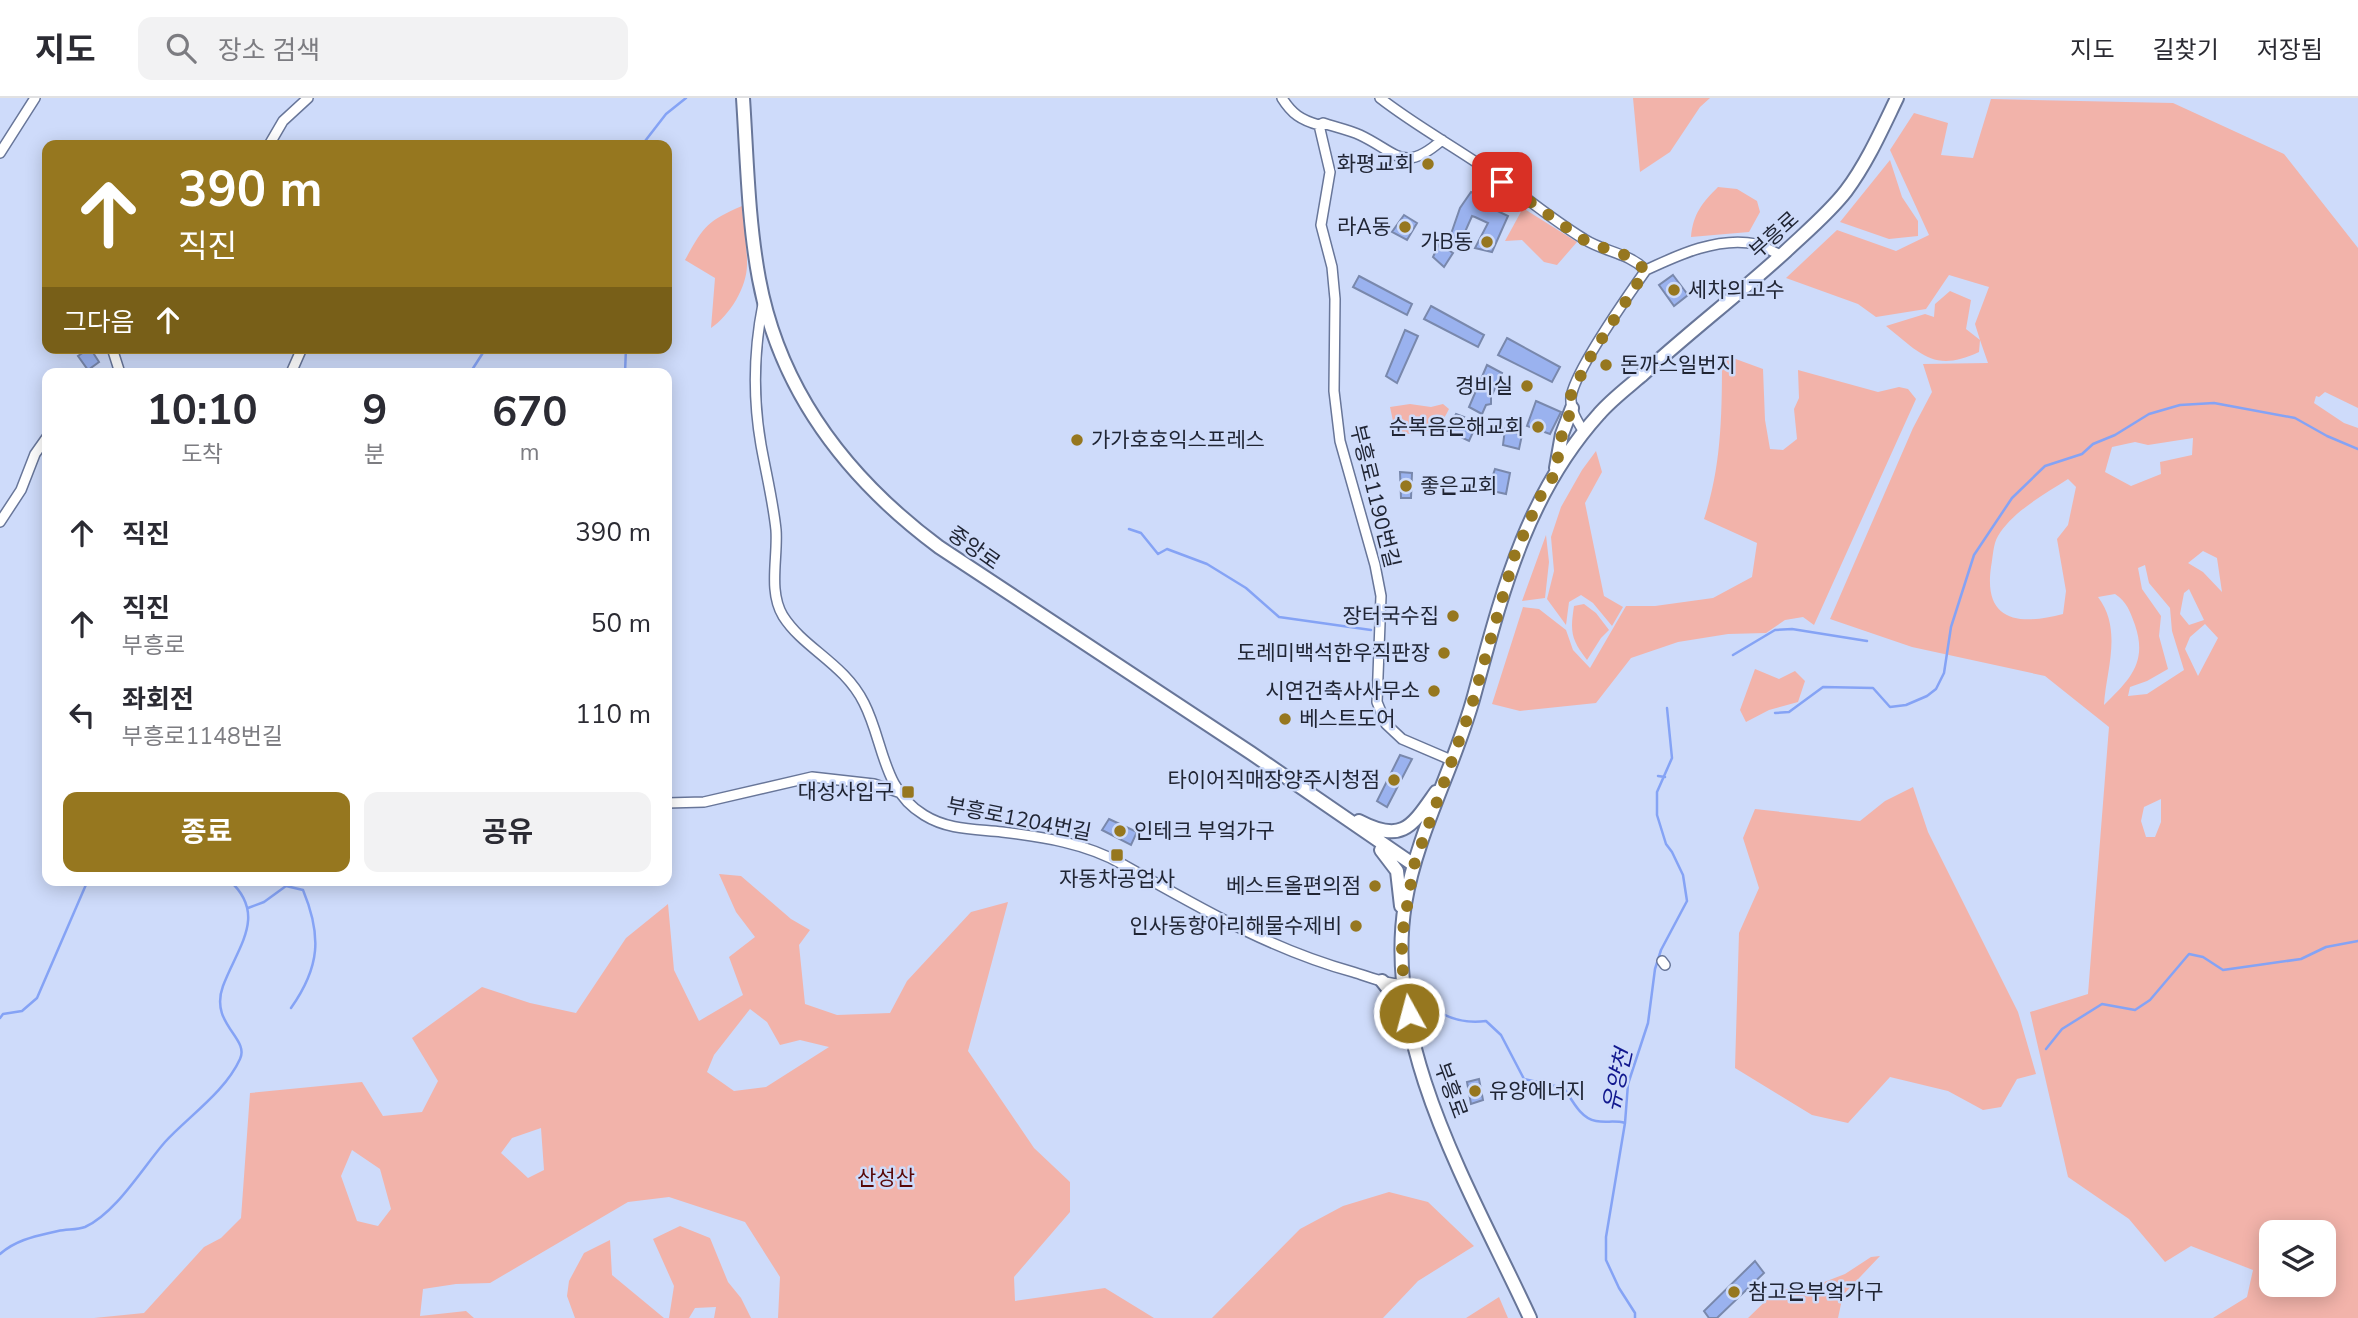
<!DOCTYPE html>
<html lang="ko">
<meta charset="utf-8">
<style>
body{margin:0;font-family:"Nunito Sans","Noto Sans KR",sans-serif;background:#f2f2f3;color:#2b2b33;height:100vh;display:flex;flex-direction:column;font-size:26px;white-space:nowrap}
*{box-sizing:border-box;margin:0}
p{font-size:23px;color:#7c7c81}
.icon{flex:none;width:38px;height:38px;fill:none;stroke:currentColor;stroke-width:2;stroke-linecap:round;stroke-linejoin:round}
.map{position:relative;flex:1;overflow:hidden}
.details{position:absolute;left:42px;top:270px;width:630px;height:518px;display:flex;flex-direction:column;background:#fff;border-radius:14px;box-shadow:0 4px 18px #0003}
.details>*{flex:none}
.hud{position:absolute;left:42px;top:42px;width:630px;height:214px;border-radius:14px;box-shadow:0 4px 18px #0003;background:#96771f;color:#fff;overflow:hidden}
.controls{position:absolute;left:2259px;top:1122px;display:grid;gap:14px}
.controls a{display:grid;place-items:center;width:77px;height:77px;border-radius:14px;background:#fff;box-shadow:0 4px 18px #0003;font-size:35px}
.pin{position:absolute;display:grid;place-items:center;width:60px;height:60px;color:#fff;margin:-30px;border-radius:14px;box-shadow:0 4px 10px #0006}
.me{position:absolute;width:77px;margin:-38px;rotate:353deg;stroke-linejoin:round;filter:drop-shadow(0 0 5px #0008)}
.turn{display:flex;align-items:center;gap:24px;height:147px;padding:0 21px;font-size:32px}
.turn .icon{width:91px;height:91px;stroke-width:2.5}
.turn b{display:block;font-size:49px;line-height:60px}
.then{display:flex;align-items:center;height:66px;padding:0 21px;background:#0003;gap:14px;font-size:26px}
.eta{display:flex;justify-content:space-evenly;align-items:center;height:119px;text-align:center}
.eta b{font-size:42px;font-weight:700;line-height:49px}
.action{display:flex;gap:14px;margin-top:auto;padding:14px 21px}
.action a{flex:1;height:80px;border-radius:14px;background:#96771f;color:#fff;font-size:28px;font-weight:700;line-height:80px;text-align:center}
.action a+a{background:#f2f2f3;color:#2b2b33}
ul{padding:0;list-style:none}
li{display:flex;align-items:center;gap:21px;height:91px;padding:0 21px}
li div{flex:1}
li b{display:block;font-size:26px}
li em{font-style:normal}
header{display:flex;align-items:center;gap:42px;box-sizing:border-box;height:98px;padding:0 35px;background:#fff;border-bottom:2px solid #e1e1e2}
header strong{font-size:33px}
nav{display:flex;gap:38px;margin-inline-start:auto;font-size:24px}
.search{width:490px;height:63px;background:#f2f2f3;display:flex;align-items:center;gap:18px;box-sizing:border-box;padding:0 24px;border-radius:14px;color:#7c7c81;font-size:26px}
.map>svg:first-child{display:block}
.green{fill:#f2b3aa;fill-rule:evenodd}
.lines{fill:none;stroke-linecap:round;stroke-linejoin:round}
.stream{stroke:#85a3f5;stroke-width:2.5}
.building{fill:#9ab2ef;stroke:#7988ac;stroke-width:2}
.minor-casing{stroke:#687699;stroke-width:12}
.secondary-casing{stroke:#687699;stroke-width:16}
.minor{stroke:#fff;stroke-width:9}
.secondary{stroke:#fff;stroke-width:12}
.route{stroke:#96771f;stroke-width:12;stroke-dasharray:0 21.6}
.poi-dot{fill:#96771f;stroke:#cedbfa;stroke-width:2.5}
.labels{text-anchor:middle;stroke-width:5;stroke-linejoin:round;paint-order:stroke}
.poi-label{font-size:21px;fill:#202534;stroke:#cedbfa;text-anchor:end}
.street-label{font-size:21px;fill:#202534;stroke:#cedbfa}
.park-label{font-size:21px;fill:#570706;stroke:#cedbfa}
.water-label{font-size:23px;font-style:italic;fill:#11188e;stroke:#cedbfa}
</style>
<header>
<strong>지도</strong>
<div class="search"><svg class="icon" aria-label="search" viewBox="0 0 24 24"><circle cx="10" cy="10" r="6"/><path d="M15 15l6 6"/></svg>장소 검색</div>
<nav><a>지도</a><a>길찾기</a><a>저장됨</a></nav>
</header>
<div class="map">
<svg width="2358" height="1220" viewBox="0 0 2358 1220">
<rect width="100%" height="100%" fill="#cedbfa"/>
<path class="green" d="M1633,0H1710L1700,9L1670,54L1640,74Z
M1991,1L2173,5L2284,56L2358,150V310L2325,294L2319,299L2316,298L2314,305L2344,325L2358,330V1220H2213L2247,1199L2253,1172L2191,1148L2165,1164L2129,1121L2068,1079L2030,914L2088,896L2109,629L2045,578L1912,549L1830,521L1913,330L1932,294L1923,266L1988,265L1980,242L1979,254C1934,275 1921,256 1886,228L1925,216L1934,219L1935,206L1950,193L1971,202L1966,231L1980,242L1975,226L1989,189L1949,177L1926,211L1876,219L1858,206L1786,180L1837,132L1896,153L1929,137L1890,52L1914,15L1948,25L1941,57L1973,60ZM2193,340L2192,357L2160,364L2161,376L2131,388L2105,374L2112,349L2135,344L2148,347ZM2068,381L2076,389L2068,427L2057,441L2066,493L2063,516C2021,527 1983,525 1991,469C1993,459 1993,446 1998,438C2013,413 2045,396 2068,381ZM2203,453L2217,460L2222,494L2203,474L2188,465ZM2145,467L2149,485L2170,510L2172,533L2184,572L2147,596L2128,598L2130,589L2147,583L2168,571L2159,538L2161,518L2142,491L2138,470ZM2189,491L2204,522L2189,527L2180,516L2184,495ZM2115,496C2127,504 2130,513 2135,527C2148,565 2129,582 2104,607C2106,572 2123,532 2098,499ZM2205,526L2218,540L2198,578L2185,551L2190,539ZM2161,701V724L2155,739H2146L2141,723L2144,709ZM2272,1134H2324V1186H2272Z
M1890,62L1902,99L1918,123V138L1889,141L1840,124Z
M1718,89L1737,91L1757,103L1760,114L1749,134L1691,139C1693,116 1702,105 1718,89Z
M742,108C743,127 747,145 747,164C748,188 730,217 711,230L715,180L685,162C703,129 707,123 742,108Z
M1523,110L1577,144L1557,167L1544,164L1522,142L1505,143Z
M1722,256L1763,271L1765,322L1770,351L1783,352L1797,341L1794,311L1799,300L1798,272L1878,294L1899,289L1908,291L1916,301L1814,527L1803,519L1785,522L1766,535L1728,536L1678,544L1631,560L1596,605L1520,613L1492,606L1523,509L1539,511L1566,532L1573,552L1590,570L1626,508H1655L1713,500L1752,479L1757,445L1704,421C1722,367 1722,313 1722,256Z
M1410,306L1431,309L1443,306L1449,311C1437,337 1421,334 1396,337L1390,309Z
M1596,353L1602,374L1585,405L1604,498L1623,509L1612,528L1593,505L1581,497L1569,504L1566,527L1547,501L1554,473L1551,439L1561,409L1582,372Z
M1546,437L1549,464L1545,500L1522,503Z
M1584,506L1596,515L1609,532L1601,540L1587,562C1571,541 1570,534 1574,508Z
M1755,571L1779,581L1795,573L1805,583L1798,604L1769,612L1746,624L1740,612Z
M1913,689L1928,734L2018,914L2036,976L2017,981L2001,1009L1983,1012L1948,993L1890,979L1848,1025L1812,1017L1735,970L1739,835L1759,790L1743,740L1755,711L1860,723L1885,703Z
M719,776L741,778L791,821L810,832L799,847L805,906L837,917L890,915L907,883L971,814L1008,804L968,953L1034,1050L1070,1084V1114L1014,1179L1015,1203L1105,1190L1154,1220H778L780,1179L745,1124L669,1099L628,1104L490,1185L456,1186L423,1191L420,1218L466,1213L474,1220H94L144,1215L204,1149L221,1140L241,1120L250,995L362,984L383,1018L422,1014L438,983L412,940L482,889L530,905L576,915L626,840L668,806L674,872L699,923L743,897L729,859L755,839L736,814ZM750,911L767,924L780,947L800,942L829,949L766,989L734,993L707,974L714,957ZM541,1030L544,1072L528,1080L501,1055L512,1040ZM352,1052L380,1071L391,1111L378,1128L357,1123L341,1078Z
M1389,1094L1428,1104L1474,1148L1418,1183L1383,1220H1212L1300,1131L1343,1108Z
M680,1128L710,1140L728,1184L741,1200L751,1220H714L716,1209L695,1210L689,1220H669L674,1188L653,1141Z
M610,1142L612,1177L664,1220H575L567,1198L569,1183L584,1155Z
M1880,1158L1843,1197L1838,1220H1748L1779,1190L1801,1193L1845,1176L1871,1159Z
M1499,1199L1508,1220H1466Z"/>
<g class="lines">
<path class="stream" d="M642,47L666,16L686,0
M470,275L486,250
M625,275L626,250
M1129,431L1141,435L1158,456L1167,451L1207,466L1246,490L1279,519L1371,532
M1733,557L1775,532L1792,531L1867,543
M1775,615L1789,614L1823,589L1873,590L1890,609L1906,607L1927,598L1936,591L1944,575L1951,529L1974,457L2012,400L2045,368L2082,356L2093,346L2115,337L2149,316L2180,307L2214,305L2295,320L2327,338L2358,351
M1658,678L1665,679
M248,810L264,804L286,788L303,792C322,838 320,869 291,910
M1431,909C1448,921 1465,926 1486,923L1501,937L1524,981L1564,990C1572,1002 1581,1021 1596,1023C1606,1025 1615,1022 1625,1025
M0,920L3,916L22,913L37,900L88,782
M2046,951L2062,931L2102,906L2135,912L2150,902L2189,856L2203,859L2223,872L2301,861L2326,849L2358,843
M0,1156C17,1141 37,1138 58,1133C67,1131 77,1132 85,1129C116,1115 143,1069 165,1044C189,1018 225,994 240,961C250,940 209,926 223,888C238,848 268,817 229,782
M1635,1220V1215L1619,1190L1606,1162V1139L1625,1025L1628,986L1648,925L1655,871L1661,852L1687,803L1683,777L1672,754L1666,746L1657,717V694L1672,660L1667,610"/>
</g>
<path class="building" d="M1471,94L1484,100L1481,105L1508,118L1492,154L1475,150L1488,125L1475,119L1472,118L1461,143L1451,136L1460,110Z
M1404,117L1417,125L1407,142L1392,134Z
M1439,146L1453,155L1444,169L1433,159Z
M1673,177L1688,197L1674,208L1659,187Z
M1359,178L1412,206L1407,217L1353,189Z
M1431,208L1484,237L1478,249L1424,221Z
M1405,232L1418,238L1397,285L1386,278Z
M1507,240L1560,269L1552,284L1498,257Z
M90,250L99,264L88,272L78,258Z
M1487,267L1502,275L1491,299V306L1486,307L1482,316L1469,309Z
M1536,303L1561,314L1550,336L1527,328Z
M1456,316L1464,319L1460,325L1474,332L1469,343L1448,333Z
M1505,331L1522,337L1519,351L1503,347Z
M1495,371L1510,375L1506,396L1488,392Z
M1400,374L1412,375L1411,400H1401Z
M1400,657L1412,661L1387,709L1377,703Z
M1109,721L1137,734L1131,747L1102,732Z
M1479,981L1483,1002L1471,1006L1467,984Z
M1755,1163L1764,1175L1717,1220H1709L1704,1213Z"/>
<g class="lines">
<defs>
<path id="minor" d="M1282,0C1292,16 1301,22 1319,27L1323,25C1335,29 1349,32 1360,37C1398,55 1403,76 1442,42
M1380,0C1416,28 1455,49 1492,75C1523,97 1551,121 1584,141C1604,154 1627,154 1646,172
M1319,27L1330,74L1321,127L1332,169L1335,201L1334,293L1340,343L1375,467L1381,498L1377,604L1386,626L1402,641L1451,662
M269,47L283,23L308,0
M0,55L35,0
M1646,172C1678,157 1719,138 1756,146C1764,148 1773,154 1781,157
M763,206C754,251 753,301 761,347C766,375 773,403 776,432C778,460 768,493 783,518C804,551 844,565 864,605C884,644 882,692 924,717C948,732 974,731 1002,734C1043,739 1085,745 1122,766C1197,808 1269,851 1353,874C1370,879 1387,887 1405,886
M112,250L120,275
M291,275L302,250
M1584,334C1577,323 1570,312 1571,299C1575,273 1629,196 1646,172
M0,424L21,392L35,356L47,339
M667,705L704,704L812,679L874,686L898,694
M1662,863L1665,867"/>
<path id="secondary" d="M743,0C747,60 748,122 759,181C780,294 849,382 939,449L1251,655L1414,767
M1556,370L1562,336L1572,310
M1359,723C1403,746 1412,728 1436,694
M1381,752L1397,773L1401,808
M1382,883L1400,906L1405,917
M1530,1220C1473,1096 1382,948 1405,806C1417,734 1455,668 1474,598C1502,495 1526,397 1599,316C1611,302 1627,290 1641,278C1688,235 1739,196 1786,153C1806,134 1829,115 1846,93C1867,65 1882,31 1897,0"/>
</defs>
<use href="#minor" class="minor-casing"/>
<use href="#secondary" class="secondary-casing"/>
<use href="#minor" class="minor"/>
<use href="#secondary" class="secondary"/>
</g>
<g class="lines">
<path class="route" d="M1409,915L1402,866V838L1414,767L1471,610L1515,456L1542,395L1555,376L1562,336L1572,310L1571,296L1592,256L1646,172L1625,157L1587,144L1502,84"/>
</g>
<g class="poi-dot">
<circle cx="1428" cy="66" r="7"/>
<circle cx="1405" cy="129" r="7"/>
<circle cx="1487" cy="144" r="7"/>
<circle cx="1674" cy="192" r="7"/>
<circle cx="1606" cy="267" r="7"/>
<circle cx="1527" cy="288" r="7"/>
<circle cx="1538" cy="329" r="7"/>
<circle cx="1077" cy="342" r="7"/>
<circle cx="1406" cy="388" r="7"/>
<circle cx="1453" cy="518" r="7"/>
<circle cx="1444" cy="555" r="7"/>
<circle cx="1434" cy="593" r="7"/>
<circle cx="1285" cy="621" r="7"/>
<circle cx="1394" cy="682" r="7"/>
<rect x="901" y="687" width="14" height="14" rx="3.5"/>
<circle cx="1120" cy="733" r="7"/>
<rect x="1110" y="750" width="14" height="14" rx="3.5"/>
<circle cx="1375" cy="788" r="7"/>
<circle cx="1356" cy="828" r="7"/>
<circle cx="1475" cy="993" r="7"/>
<circle cx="1734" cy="1194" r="7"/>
</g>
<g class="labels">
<g class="poi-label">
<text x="1414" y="73">화평교회</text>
<text x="1391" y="136">라A동</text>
<text x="1473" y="151">가B동</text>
<text x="1688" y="199" text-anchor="start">세차의고수</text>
<text x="1620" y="274" text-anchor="start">돈까스일번지</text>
<text x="1513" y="295">경비실</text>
<text x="1524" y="336">순복음은해교회</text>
<text x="1091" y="349" text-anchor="start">가가호호익스프레스</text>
<text x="1420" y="395" text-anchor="start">좋은교회</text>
<text x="1439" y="525">장터국수집</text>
<text x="1430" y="562">도레미백석한우직판장</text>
<text x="1420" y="600">시연건축사사무소</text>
<text x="1299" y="628" text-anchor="start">베스트도어</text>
<text x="1380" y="689">타이어직매장양주시청점</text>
<text x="894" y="701">대성사입구</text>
<text x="1134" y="740" text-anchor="start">인테크 부엌가구</text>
<text x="1117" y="788" text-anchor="middle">자동차공업사</text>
<text x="1361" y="795">베스트올편의점</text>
<text x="1342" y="835">인사동항아리해물수제비</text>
<text x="1489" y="1000" text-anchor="start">유양에너지</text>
<text x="1748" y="1201" text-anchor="start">참고은부엌가구</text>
</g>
<g class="street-label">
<text transform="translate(1774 137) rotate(-42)" y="7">부흥로</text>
<text transform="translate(1375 398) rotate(76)" y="7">부흥로1190번길</text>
<text transform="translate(974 450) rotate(35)" y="7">중앙로</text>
<text transform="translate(1019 721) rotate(11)" y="7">부흥로1204번길</text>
<text transform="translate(1451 992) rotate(70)" y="7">부흥로</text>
</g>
<g class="park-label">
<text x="886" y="1087">산성산</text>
</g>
<g class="water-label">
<text transform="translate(1617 982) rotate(-77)" y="8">유양천</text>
</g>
</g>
</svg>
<div class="controls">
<a><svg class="icon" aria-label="layers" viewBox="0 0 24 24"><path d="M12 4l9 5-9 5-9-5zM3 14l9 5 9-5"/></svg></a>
</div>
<div class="pin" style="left:1502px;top:84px;background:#d93025"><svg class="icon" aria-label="arrive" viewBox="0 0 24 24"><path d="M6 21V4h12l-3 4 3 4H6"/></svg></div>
<svg class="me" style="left:1409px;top:915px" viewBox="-20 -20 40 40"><circle r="17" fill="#96771f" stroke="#fff" stroke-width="3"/><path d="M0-11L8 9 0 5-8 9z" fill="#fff"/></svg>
<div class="hud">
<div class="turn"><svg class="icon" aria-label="ahead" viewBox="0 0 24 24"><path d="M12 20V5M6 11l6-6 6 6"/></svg><div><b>390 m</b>직진</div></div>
<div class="then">그다음<svg class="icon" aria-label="ahead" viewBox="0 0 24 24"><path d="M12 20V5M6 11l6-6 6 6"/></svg></div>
</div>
<section class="details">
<div class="eta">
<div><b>10:10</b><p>도착</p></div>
<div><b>9</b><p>분</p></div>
<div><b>670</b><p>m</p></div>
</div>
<ul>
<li><svg class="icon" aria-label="ahead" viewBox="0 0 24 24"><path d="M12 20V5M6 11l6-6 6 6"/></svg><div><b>직진</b></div><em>390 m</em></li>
<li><svg class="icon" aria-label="ahead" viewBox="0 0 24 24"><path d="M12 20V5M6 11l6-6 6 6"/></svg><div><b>직진</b><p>부흥로</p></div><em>50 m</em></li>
<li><svg class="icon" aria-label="left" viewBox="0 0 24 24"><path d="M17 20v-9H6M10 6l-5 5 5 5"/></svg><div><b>좌회전</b><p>부흥로1148번길</p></div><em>110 m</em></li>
</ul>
<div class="action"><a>종료</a><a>공유</a></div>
</section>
</div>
